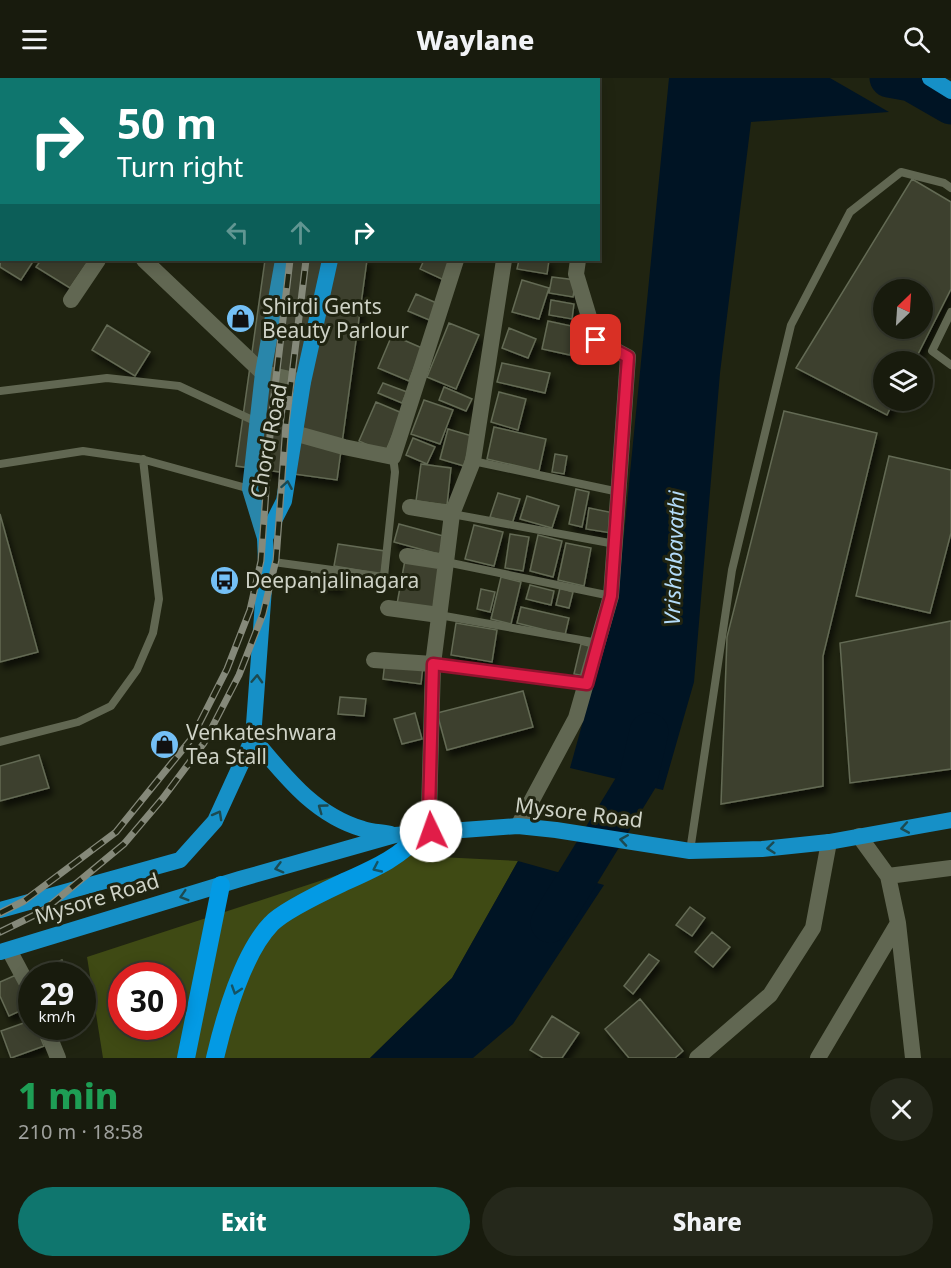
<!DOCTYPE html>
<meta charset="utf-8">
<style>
body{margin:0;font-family:"Noto Sans",sans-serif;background:#25281b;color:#f1f3f6;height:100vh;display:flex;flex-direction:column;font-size:22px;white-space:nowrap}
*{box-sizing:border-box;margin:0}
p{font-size:20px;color:#9fa19d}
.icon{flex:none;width:33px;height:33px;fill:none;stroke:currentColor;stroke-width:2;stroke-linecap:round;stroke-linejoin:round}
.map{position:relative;height:980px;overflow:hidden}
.sheet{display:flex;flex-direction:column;background:#181b0d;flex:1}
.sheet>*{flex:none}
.hud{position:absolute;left:0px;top:0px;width:600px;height:183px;box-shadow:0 3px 15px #0003,0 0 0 2px #36392e;background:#0f766e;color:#fff;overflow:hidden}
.needle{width:39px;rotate:25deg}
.controls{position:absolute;left:873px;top:201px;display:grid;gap:12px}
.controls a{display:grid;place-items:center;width:60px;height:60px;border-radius:50%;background:#181b0d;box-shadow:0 3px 15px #0003,0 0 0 2px #36392e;font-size:30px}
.speed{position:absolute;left:18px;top:884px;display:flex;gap:12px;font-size:30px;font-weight:700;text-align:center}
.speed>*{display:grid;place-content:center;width:78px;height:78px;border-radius:50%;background:#181b0d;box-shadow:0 3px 15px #0003,0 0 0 2px #36392e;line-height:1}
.speed small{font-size:15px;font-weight:400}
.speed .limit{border:9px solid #d22;background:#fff;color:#111}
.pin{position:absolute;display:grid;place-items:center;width:51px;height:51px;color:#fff;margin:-26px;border-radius:12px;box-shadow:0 3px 9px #0006}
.me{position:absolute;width:66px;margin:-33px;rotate:357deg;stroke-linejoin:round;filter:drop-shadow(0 0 4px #0008)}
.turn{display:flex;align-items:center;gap:21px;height:126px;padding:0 18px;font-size:27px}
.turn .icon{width:78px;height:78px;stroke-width:2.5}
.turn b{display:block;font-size:42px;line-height:51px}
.lanes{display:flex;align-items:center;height:57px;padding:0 18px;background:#0003;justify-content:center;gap:30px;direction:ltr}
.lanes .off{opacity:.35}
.round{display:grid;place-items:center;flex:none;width:63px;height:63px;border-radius:32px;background:#25281b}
.headline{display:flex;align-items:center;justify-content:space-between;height:102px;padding:0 18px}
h1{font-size:36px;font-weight:800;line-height:45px;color:#1e9e55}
.cta{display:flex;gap:12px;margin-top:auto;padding:12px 18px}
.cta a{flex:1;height:69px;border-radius:36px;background:#0f766e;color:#fff;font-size:24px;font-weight:800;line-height:69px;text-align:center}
.cta a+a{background:#25281b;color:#f1f3f6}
header{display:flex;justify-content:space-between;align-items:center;height:78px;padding:0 18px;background:#181b0d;font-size:27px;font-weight:800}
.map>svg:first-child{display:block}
.green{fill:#3f4a14;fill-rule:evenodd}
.water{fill:#001424}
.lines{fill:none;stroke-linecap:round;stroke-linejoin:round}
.river{stroke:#001424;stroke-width:39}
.building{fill:#3c412d;stroke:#646a54;stroke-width:1.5;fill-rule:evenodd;filter:url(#shadow)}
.service{stroke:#616752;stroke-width:8}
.minor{stroke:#616752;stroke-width:16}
.tertiary{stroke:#616752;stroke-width:16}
.primary{stroke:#2986aa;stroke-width:16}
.trunk{stroke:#1690c7;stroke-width:16}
.motorway{stroke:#039ae4;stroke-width:18}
.rail-casing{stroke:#85897a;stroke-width:7}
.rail{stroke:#202411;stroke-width:4.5;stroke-dasharray:14;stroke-linecap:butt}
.oneway{stroke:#1c4a51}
.oneway2{stroke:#145365}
.route-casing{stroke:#92132f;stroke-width:15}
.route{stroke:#e11d48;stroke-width:10}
.labels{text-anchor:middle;stroke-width:6;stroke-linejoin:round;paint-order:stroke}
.poi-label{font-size:21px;fill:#cfd3c7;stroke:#202411;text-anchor:start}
.street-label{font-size:21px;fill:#cfd3c7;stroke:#202411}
.water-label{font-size:22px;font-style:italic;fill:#b4dcfa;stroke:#202411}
</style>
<header><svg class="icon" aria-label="menu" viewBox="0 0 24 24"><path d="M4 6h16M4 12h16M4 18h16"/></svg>Waylane<svg class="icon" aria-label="search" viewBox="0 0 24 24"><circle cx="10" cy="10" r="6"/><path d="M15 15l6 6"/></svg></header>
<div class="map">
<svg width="951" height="980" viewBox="0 0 951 980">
<defs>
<filter id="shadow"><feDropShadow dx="3.5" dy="6" stdDeviation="3" flood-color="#0009"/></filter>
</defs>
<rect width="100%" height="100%" fill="#202411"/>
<path class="green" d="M399,777L518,783L452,900L370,980H103L87,879ZM122,897H172V948H122Z"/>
<path class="water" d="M669,0H830L889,34L751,44L720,295L694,604L663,712L570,690L618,517Z
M518,783L604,807L513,946L473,980H370L452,900Z"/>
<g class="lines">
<path class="river" d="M889,0L911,4L951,27
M550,845L638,701L649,654"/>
</g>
<path class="building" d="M0,83L2,84L0,149Z
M912,101L951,124V211L914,284H884V322H894L887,337L796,290ZM884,212H922V250H884Z
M2,165V182H34L21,202L0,189Z
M41,182H89L70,210L36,189Z
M265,182H367L337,402L236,388Z
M424,182H443L451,185L444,202L420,191Z
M519,182H549L547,196L517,191Z
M552,199L576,202L573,219L549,215Z
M522,202L549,210L539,241L512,234Z
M416,216L441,227L434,244L408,233Z
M551,222L574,226L572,241L549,237Z
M548,243L576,249L570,277L542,271Z
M449,245L479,257L456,311L427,299Z
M107,247L150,274L135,298L92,272Z
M509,250L536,261L528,280L502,270Z
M392,257L422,270L409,303L378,290Z
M502,285L550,295L545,315L497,304Z
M383,305L407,314L402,325L378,315Z
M444,309L472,321L466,333L439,322Z
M499,314L526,321L518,352L491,344Z
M424,322L453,332L440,366L411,356Z
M376,324L402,335L385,375L359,363Z
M784,333L877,355L823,578V708L721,726L727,559Z
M494,349L546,361L539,393L487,381Z
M448,351L472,358L464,388L440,381Z
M413,360L435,369L427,386L406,377Z
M555,376L567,378L564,396L552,394Z
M889,378L951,392V455L930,535L856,518Z
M421,386L451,390L447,427L416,423Z
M576,411L589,414L582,449L569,446Z
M498,415L520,421L512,446L490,439Z
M527,418L559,428L552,450L520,441Z
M589,430L614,435L611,455L586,451Z
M0,436L38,574L0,584Z
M399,446L447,459L442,477L394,464Z
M474,447L503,454L494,488L465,481Z
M510,456L529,459L523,493L505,490Z
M538,457L562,463L553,499L530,493Z
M566,465L591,470L584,508L558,502Z
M338,466L385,473L381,496L334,488Z
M405,482L442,489L434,533L397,526Z
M312,493L341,498L339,510L310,505Z
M501,499L521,504L511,546L491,541Z
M530,507L554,513L551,527L526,521Z
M560,510L573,514L569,530L556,527Z
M481,511L495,514L490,534L477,531Z
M521,529L569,540L565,557L517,545Z
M951,543V691L850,705L840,565Z
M456,545L497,552L492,584L451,577Z
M581,566L593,569L586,598L574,596Z
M385,583L423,588L421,606L383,601Z
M523,613L533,649L447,672L437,635Z
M340,619L366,621L364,638L338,636Z
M415,635L422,661L402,666L394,641Z
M39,677L49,710L0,723V688Z
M690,829L705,840L692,858L676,847Z
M712,854L730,869L713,889L695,874Z
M649,876L659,883L633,916L624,908Z
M62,882L68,897H38L36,892Z
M16,897L31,928L9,938L0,918V904Z
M640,921L683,973L675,980H629L605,951Z
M552,938L579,955L562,980H543L530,972Z
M32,942V948H36L44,968L11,980L1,953Z"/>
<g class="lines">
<path class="service" d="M951,234L932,273L951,287
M0,313L107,300L179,308L257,344
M473,383L619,414
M0,386L83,373L145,382L250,411
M452,436L615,466
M266,483L384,499L395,394L393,379
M446,484L611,518
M439,537L598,565
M433,586L587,606
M0,664L78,644L111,628L137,592L153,555L159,521L143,381
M690,773L732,492L791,247L850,134L901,94L944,105L951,110"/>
<path class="minor" d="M206,0L209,2
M140,2L141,0
M455,2L457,0
M541,2V0
M0,77L2,78
M0,158L2,156
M144,182L263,295L303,304
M71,222L98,182
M294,355L344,369L393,379L456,182
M410,429L452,436
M407,478L446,484
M388,530L439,537
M374,582L433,586
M518,748L576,640L611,518L628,279L596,262L576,196L578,182
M431,753L429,735L433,586L446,484L452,436L473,383L504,182
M859,758L888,798L898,845L913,980
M888,798L951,790
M9,872L32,915
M45,948L58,980
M818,980L898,845"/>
<path class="tertiary" d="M697,980L770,917L813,850L829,764"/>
<path class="primary" d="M313,2V0
M355,2V0
M265,460L250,411L263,295L283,182"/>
<path class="trunk" d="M930,0L951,13
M529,2L532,0
M253,660C284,697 314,737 363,751C372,754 382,754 391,756
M0,832L180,782L215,743L253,660L266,483L265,460L284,423L303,304L330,182
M0,874L240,801L395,757L518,748L556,752L690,773L762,771L829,764L951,742"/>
<path class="motorway" d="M186,980L221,807
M215,980C224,941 243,875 271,846C283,833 325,813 342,805C373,791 400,780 422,754"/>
<defs>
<path id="rail" d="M316,2V0
M332,2V0
M0,835L24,823L116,754L192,660L227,591L250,532L261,483L271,343L290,182
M0,854L43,833L124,766L163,720L204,665L239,597L263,536L276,482L286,346L306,182"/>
</defs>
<use href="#rail" class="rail-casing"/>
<use href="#rail" class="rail"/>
</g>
<defs><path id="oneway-chevron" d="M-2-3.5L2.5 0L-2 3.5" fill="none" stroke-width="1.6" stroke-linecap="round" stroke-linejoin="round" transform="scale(1.5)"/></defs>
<g class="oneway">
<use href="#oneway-chevron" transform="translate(287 407) rotate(-80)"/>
<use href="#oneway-chevron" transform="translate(257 601) rotate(-87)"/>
<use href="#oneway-chevron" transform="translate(322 730) rotate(-144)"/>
<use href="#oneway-chevron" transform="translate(218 737) rotate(-61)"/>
<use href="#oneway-chevron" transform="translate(905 750) rotate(170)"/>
<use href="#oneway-chevron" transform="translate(624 762) rotate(-171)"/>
<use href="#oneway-chevron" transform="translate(771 770) rotate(174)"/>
<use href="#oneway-chevron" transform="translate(279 790) rotate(165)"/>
<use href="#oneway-chevron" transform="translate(184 818) rotate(163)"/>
</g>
<g class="oneway2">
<use href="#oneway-chevron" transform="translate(377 790) rotate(155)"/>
<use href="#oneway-chevron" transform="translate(236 912) rotate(108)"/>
</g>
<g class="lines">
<defs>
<path id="route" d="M431,753L429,735L433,586L587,606L611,518L628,279L596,262"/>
</defs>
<use href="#route" class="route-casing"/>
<use href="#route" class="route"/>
</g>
<defs>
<symbol id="shop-disc" viewBox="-11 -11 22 22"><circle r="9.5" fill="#74c0f6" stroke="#202411"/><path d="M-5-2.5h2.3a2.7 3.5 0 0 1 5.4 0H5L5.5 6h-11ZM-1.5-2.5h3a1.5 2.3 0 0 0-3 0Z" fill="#111"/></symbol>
<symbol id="bus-disc" viewBox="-11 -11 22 22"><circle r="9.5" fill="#74c0f6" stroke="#202411"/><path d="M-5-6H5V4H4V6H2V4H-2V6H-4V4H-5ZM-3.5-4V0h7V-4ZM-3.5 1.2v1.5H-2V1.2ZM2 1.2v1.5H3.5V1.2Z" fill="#111"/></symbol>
</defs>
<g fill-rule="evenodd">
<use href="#shop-disc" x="224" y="224" width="33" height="33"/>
<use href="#bus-disc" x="208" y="486" width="33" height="33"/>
<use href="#shop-disc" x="148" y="650" width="33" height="33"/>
</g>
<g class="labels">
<g class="poi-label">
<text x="262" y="236">Shirdi Gents<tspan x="262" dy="24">Beauty Parlour</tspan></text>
<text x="245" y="510">Deepanjalinagara</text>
<text x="186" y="662">Venkateshwara<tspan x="186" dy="24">Tea Stall</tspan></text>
</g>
<g class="street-label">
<text transform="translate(269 363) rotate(-79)" y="7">Chord Road</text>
<text transform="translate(579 735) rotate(7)" y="7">Mysore Road</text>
<text transform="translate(97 821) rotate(-17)" y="7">Mysore Road</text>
</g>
<g class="water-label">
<text transform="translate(674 480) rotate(-88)" y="8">Vrishabavathi</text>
</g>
</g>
</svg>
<div class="controls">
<a><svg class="needle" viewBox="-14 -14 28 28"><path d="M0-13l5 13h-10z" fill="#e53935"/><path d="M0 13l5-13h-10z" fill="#9fa19d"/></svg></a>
<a><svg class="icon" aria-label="layers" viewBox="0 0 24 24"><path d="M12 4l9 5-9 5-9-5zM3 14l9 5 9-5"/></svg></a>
</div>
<div class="speed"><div>29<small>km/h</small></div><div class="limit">30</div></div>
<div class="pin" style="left:596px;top:262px;background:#d93025"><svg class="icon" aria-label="arrive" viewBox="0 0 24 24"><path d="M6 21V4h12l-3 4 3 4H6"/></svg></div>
<svg class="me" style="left:431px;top:753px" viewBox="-20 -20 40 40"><circle r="19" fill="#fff"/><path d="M0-13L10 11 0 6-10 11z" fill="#e11d48"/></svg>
<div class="hud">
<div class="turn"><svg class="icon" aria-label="right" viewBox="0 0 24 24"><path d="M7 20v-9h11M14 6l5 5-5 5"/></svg><div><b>50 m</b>Turn right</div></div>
<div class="lanes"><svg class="icon off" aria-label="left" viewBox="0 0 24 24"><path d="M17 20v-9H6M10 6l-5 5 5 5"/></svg><svg class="icon off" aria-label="ahead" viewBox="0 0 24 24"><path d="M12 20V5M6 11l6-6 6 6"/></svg><svg class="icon" aria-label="right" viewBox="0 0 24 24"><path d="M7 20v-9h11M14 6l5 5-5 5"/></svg></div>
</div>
</div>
<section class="sheet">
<div class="headline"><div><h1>1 min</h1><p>210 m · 18:58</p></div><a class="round"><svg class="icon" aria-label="close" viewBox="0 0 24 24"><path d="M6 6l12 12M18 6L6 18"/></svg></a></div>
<div class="cta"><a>Exit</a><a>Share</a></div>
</section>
